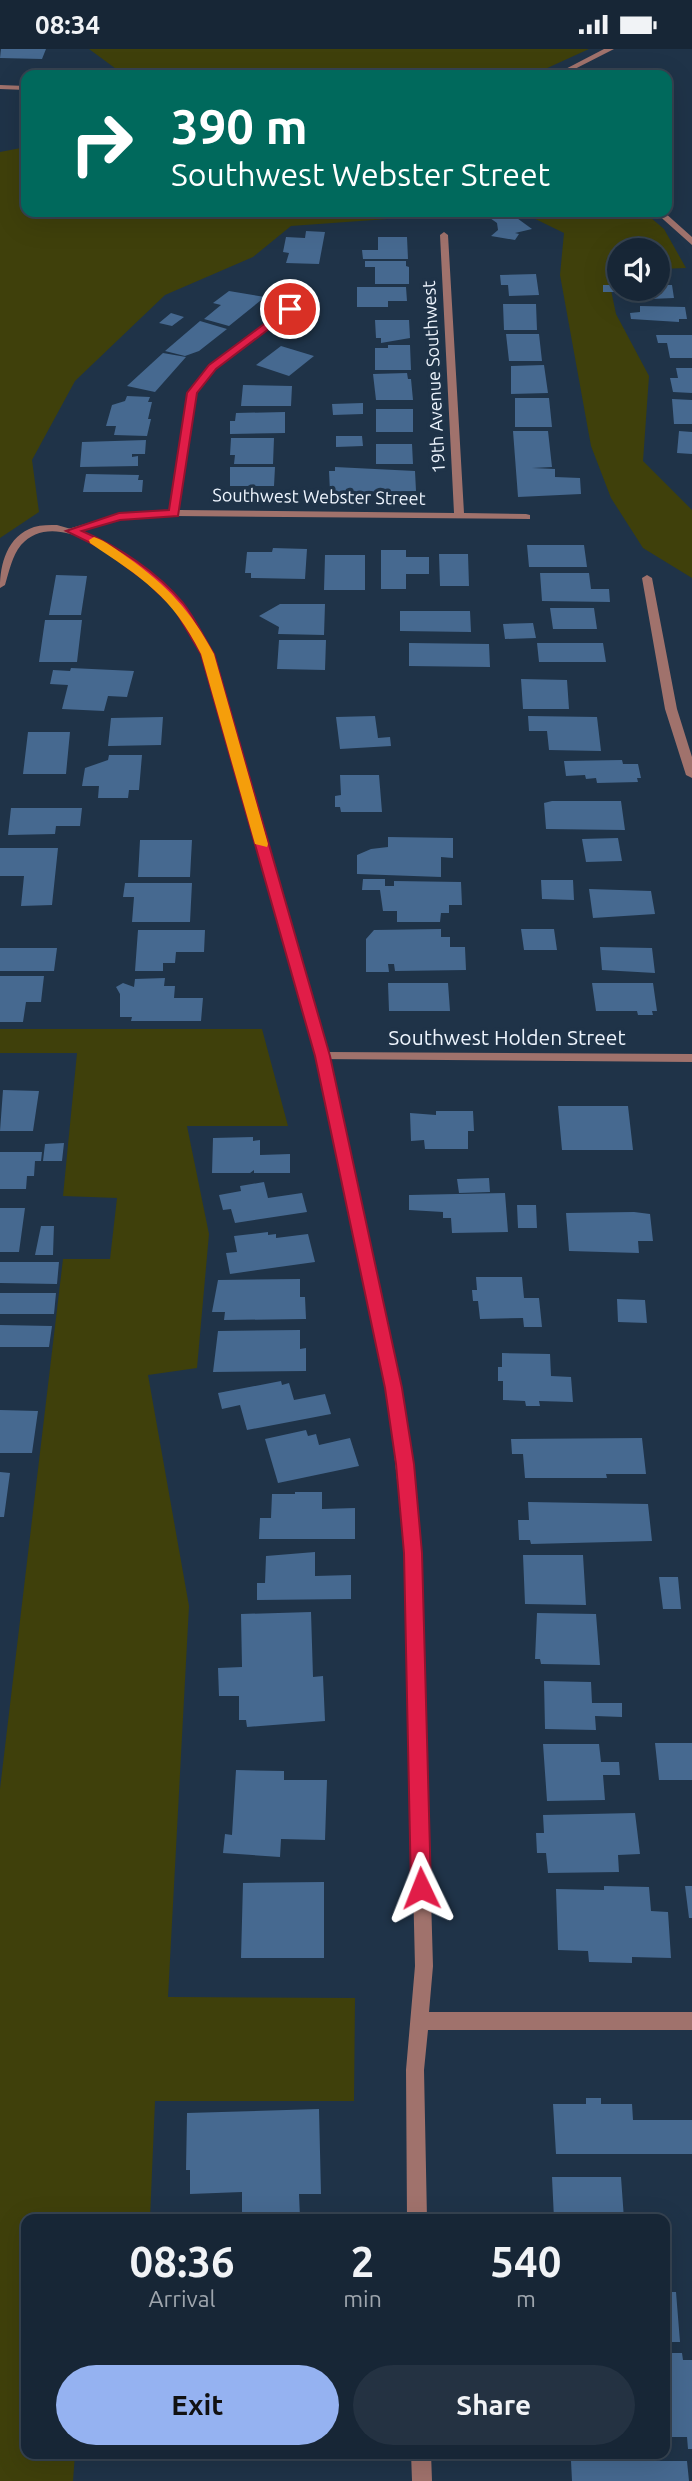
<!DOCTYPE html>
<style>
body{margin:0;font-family:Ubuntu,sans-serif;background:#243242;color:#f1f3f6;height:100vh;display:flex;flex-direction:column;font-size:26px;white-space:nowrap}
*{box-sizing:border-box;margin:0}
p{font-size:23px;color:#9ea5ad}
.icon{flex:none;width:38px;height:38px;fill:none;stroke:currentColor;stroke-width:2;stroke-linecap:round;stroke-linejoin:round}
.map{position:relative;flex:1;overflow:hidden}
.sheet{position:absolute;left:21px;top:2165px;width:649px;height:245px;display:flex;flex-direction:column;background:#172636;border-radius:14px;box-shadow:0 7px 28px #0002,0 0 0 2px #364351}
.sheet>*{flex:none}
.hud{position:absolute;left:21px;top:21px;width:651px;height:147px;border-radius:14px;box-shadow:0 7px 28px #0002,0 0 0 2px #364351;background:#00695c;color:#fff;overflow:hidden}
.tools{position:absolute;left:607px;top:189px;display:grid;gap:14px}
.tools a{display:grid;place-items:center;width:63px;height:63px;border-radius:50%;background:#172636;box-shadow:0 7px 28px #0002,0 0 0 2px #364351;font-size:35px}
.pin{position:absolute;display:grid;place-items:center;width:60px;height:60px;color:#fff;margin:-30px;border:4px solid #fff;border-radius:50%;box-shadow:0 2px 7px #0007}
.me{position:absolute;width:77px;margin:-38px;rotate:358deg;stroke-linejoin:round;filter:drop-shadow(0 0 5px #0008)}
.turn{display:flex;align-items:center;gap:24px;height:147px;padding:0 35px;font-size:32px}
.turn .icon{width:91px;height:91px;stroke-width:2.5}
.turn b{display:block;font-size:49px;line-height:60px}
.eta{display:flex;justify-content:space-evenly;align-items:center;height:119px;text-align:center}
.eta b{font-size:42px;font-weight:700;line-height:49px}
.button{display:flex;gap:14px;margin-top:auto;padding:14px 35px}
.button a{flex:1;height:80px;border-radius:42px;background:#95b2f1;color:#111;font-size:28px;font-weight:700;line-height:80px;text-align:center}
.button a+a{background:#243242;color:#f1f3f6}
.status{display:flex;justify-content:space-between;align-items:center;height:49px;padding:0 35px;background:#172636;direction:ltr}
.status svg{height:19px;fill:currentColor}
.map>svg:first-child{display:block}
.green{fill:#3f400b}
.building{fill:#466990}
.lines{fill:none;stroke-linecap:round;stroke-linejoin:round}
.minor{fill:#a0726c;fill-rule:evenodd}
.tertiary{fill:#a0726c;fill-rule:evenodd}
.route{fill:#e11d48;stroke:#92132f;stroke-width:2}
.slow{fill:#f59e0b}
.labels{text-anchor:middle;stroke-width:7;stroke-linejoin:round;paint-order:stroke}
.far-street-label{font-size:18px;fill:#edf4fd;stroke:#1f3348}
.street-label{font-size:21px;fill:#edf4fd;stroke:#1f3348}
</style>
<div class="status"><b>08:34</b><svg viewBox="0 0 49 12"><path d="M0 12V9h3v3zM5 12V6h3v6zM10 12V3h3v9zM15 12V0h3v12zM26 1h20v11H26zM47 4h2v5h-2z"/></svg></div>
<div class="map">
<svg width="692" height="2432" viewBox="0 0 692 2432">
<rect width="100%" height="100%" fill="#1f3348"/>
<path class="green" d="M89,0H589L532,26H162L123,25Z
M26,98V163H484L291,177L253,208L165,246L75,332L32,411L39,463L0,489V103Z
M521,163H644L664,180L686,219L658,220V201H620L619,221L607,222L616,265L649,327L643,412L692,461V529L643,499L611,449L591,397L560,226L564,184Z
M0,980H262L288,1077H187L209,1185L197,1319L148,1326L189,1557L168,1948L355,1949L354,2052H155L150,2170H26V2404L75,2405L73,2432H0V1740L63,1210H110L117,1149L63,1147L77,1004H0Z"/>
<path class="building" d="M1,0H46L42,10L0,9Z
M510,164L532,180L515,184L519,185L515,191L491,187L498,181L497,174L490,169Z
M306,182L325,183L319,215L286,214L289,204L283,203L286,188L305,189Z
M378,188H407L408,210H363L362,201H378Z
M365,212H406V217L409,218V235H375V218H365Z
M536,225L539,246L509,247L508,236H501L500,226Z
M603,236H620L623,243H603Z
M658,236H672L674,249L626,251L625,241L658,240Z
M357,238H406L407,252H388V258H357Z
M229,242L265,248L229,277L204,270L221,256L213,254Z
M503,255H536L537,281H504Z
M640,257L685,258L687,270H679V273L631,270L630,264L640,263Z
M171,264L184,268L172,277L159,274Z
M375,271H409L410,289L381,294V289H376Z
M200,272L227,280L199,302L185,307L165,302Z
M506,285H539L542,312H509Z
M656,286H692V309H670L667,294H658Z
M388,296H410L411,321H375V299H388Z
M281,297L314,307L289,327L256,316Z
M163,304L186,308L155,343L127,337Z
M544,316L548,344L511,345V317Z
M676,319H692V344L673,343L670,329H678Z
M407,324L408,330H411L413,351H376L373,325Z
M243,336L292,337L291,357H241Z
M127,347L150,348L148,353H152L148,370H151L147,387L114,386L116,377H106L112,356L125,352Z
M515,349H549L552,378H515Z
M672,350L692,351V375H674Z
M363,354V365L333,366L332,355Z
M376,360H413V383H376Z
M285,363V384L230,385V372H235L236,364Z
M513,382H548L552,418L532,419L555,420V428L580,429L581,445L518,448Z
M679,382L692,383V405L677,404Z
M336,387H362L363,397L336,398Z
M231,389H274L273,415H234L235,406H230Z
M146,391L145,405H132V408L138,407V417L80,418L82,393Z
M376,395H412L413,415H376Z
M230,418H275L274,437H230Z
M335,418L415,422L416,442L330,443L329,422H335Z
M86,425L139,426L138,431H143L142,443H83Z
M527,496H584L587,518H529Z
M273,499L307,500L305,530L251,529V524H245L247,503H272Z
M381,501H406V508H429V525H406V540H381Z
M439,505H468L469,537H440Z
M325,506H365V541H324Z
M540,524H589L591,540H609L610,553L542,552Z
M56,526L87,527L81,566H49Z
M280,555H325L324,586L278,585L279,578L259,567Z
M550,559H594L597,580H553Z
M400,562H470L471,583L400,582Z
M45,571H82L77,613H39Z
M533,574L536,589L505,590L503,575Z
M279,591H326L325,621L277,620Z
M409,594L489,595L490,618L409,617Z
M537,594H603L606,613H539Z
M71,619L134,622L127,648L108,647L104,662L62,660L68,636L50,635L53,621L70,622Z
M521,630L567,631L569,660H523Z
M375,667L378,689L390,688L391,697L340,700L336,668Z
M528,667L597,668L601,702L549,701L547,682H529Z
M163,668L161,696L108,697L111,669Z
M28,683H70L66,725H23Z
M109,706H142L139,741H129L128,749H98L99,737H82L85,719L108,711Z
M622,711L623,715H638L641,729H637L638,733L597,734L596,729L586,730L585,726L566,727L564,712Z
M340,726H379L382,763H341L340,758H335V747L341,746Z
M552,752H621L625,781L546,780L544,754Z
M11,759H82L80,777H56L55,785L8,786Z
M388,788L453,789V809L441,808V828L357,825V806L371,800L388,798Z
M618,789L622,812L586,813L582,790Z
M140,791H192L190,828H138Z
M0,799H58L52,856L21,857L24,827H0Z
M363,830H385V837H394V832L461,833L462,856H449V864H441L440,873H397V862H383L380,841H362Z
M541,831H573L574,851L542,850Z
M125,834H192L190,873H132L134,848H123Z
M589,840L651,842L655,865L593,869Z
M441,880V888H450V898H465L466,921L395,922L394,915H388L389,923H366V890L374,881Z
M521,880H554L557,901H524Z
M138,881H205L204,903H176L175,914H163V922H135Z
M600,898L652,899L655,924L602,921Z
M0,899H57L54,922H0Z
M0,927H44L41,953H26L23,973H0Z
M165,929L164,937H175L174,949H203L201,972H131L132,968H120V945L116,938L123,934L134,938L135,930Z
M388,934H448L450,962H389Z
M592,934H653L657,962H652L653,966H638L637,962H596Z
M3,1041L39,1042L33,1082H0Z
M558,1057H628L633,1101H562Z
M436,1062H473L474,1082H468V1100H425L424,1091L411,1092L410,1064L436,1066Z
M253,1088V1092L260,1091V1106L290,1105V1124H254V1121L250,1124H212L213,1089Z
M64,1094L62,1112H43L45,1095Z
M0,1103H42L41,1112H35L34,1127H27L26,1140H0Z
M489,1129L490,1143L459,1144L457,1130Z
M264,1133L268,1149L302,1144L307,1163L235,1174L231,1160L223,1161L219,1146L241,1142L240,1137Z
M505,1144L508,1183L452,1184L451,1169H443V1163L409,1161V1146Z
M517,1156H536L537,1179H518Z
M0,1159H25L19,1203H0Z
M634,1163L650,1165L653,1192H638L639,1204L569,1202L566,1164Z
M41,1177H54L53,1206H35Z
M268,1183V1186L276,1185V1189L308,1185L315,1213L230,1225L226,1204L237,1203L234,1187Z
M0,1213H59L57,1235L0,1234Z
M476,1228H522L524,1249H539L542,1278H524L523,1269L480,1270L478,1252H473L472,1241H477Z
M300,1230V1248H305L306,1270L224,1271L225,1263H212L218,1231Z
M0,1244H56L54,1265H0Z
M617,1250L645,1251L647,1274L618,1273Z
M0,1276L52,1277L49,1298H0Z
M300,1281V1300L306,1299V1322L213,1323L218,1282Z
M502,1304L550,1305L551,1327L571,1328L573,1353L539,1352L540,1357H526L525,1352L503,1351V1332H498V1318H502Z
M281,1332L282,1336L289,1334L294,1351L325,1345L331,1365L247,1381L240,1356L222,1360L218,1344Z
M0,1361L38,1362L32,1404H0Z
M306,1381L308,1387L316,1385L319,1396L350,1389L359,1417L278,1434L265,1390Z
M642,1389L646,1425H606L607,1429H525L523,1405H512L511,1390Z
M0,1423L10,1424L4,1468H0Z
M295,1443H322V1460L355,1459V1490H259L260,1469H271L272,1445H295Z
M528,1453L648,1455L652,1492L531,1495L530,1491H519L518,1471H529Z
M315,1503V1527L351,1526V1550L257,1551V1534H265L266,1507Z
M523,1506H583L586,1556L525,1555Z
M659,1528H678L681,1560H663Z
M311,1563L313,1628L323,1627L325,1672L247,1678L246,1671H239V1647H219L218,1619L242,1618L241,1565Z
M537,1564L596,1565L600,1616L541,1615L540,1610H535Z
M544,1632L591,1633L592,1654H622V1668L595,1667L596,1681L545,1680Z
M655,1694H692V1731H659Z
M543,1695H599L601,1713H619L620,1726H603L605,1751L547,1752Z
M236,1721L284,1722V1731H327L325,1791L281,1790L280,1808L223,1804L225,1785L232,1786Z
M635,1764L640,1805L618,1806L619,1823L548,1824L546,1804H537L536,1784H544L543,1766Z
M324,1833V1909H241L243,1834Z
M604,1837L649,1838L651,1862L668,1863L671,1909L632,1908V1914L589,1913L588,1902L558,1901L556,1840L604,1841Z
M685,1837H692V1869H689Z
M586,2049H601V2055H632L633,2071H692V2105H556L553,2055H586Z
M319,2060L321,2145H299L300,2169L242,2170V2143L190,2145V2121H186L187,2064Z
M552,2128H621L624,2170H554Z
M665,2243H676L680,2293H665Z
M665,2304H682L683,2311H692V2400H688L687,2388H665Z
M606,2408H654V2412H687L689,2432H572L571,2412H607Z"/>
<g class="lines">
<path class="minor" d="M604,0H614L563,26H554Z
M444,183L448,186L464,464L526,465L530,466V470L174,467L120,471L76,484H68V480L119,465L169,461L187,344L210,316L290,257L294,260L293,262L216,320L197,344L179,461L454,464L440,186Z
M647,526L652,529L677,660L692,708V729L686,726L665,660L642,529Z
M322,1003L328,1007L401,1339L421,1504L433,1917L429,1963H692V1981H428L424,2021L427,2170H407L406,2021L415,1917L405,1504L387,1339L316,1007Z
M411,2404H431L432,2432H412Z"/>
<path class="tertiary" d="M0,36L26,37V41L0,40Z
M655,163H664L692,188V196Z
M57,476C128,494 180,540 212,605L327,1003L692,1005V1013L317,1010L202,605C195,591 188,576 178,563C152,531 61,450 21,496C12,507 9,523 5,536L0,539C0,515 7,487 34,478C41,476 50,476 57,476Z"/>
</g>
<path class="route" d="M287,258L295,260L216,320L197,344L178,467L120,471L82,482C119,498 157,523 183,554C195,569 204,589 214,605L330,1007L402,1339L414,1415L422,1504L431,1839L428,1846L421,1848L414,1846L411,1839L404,1504L396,1415L385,1339L315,1007L201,605L174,559L147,533L101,499L66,482L119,464L169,461L187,344L209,316Z"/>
<path class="slow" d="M94,488C106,492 117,501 127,508C166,535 192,563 214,605L268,795L267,798L255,795L201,605C172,547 142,529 90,494L89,491Z"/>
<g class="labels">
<g class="far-street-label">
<text transform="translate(434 328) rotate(-93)" y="6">19th Avenue Southwest</text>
<text transform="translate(319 448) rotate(1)" y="6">Southwest Webster Street</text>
</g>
<g class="street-label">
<text x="507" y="996">Southwest Holden Street</text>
</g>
</g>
</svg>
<div class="tools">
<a><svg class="icon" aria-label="sound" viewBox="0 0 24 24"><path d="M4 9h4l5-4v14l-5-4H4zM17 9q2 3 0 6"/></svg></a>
</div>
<div class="pin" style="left:290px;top:260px;background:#d93025"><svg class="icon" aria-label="arrive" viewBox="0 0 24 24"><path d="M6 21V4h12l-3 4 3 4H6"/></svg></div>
<svg class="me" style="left:421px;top:1839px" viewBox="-20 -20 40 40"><path d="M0-17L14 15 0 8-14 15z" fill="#e11d48" stroke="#fff" stroke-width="4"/></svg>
<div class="hud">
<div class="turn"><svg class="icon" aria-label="right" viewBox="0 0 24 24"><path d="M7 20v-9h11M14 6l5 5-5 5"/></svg><div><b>390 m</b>Southwest Webster Street</div></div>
</div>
<section class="sheet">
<div class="eta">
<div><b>08:36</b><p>Arrival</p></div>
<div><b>2</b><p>min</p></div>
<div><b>540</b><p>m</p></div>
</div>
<div class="button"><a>Exit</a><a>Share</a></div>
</section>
</div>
